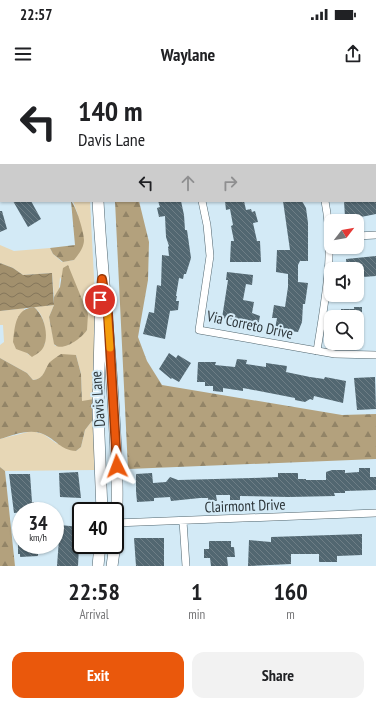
<!DOCTYPE html>
<style>
body{margin:0;font-family:"PT Sans Narrow",sans-serif;background:#f2f2f2;color:#202124;height:100vh;display:flex;flex-direction:column;font-size:15px;white-space:nowrap}
*{box-sizing:border-box;margin:0}
p{font-size:13px;color:#757577}
.icon{flex:none;width:22px;height:22px;fill:none;stroke:currentColor;stroke-width:2;stroke-linecap:round;stroke-linejoin:round}
.map{position:relative;height:486px;overflow:hidden}
.panel{display:flex;flex-direction:column;background:#fff;flex:1}
.panel>*{flex:none}
.banner{position:absolute;left:0px;top:0px;width:376px;height:122px;box-shadow:0 1px 3px #0004;background:#fff;color:#202124;overflow:hidden}
.needle{width:26px;rotate:59deg}
.buttons{position:absolute;left:324px;top:134px;display:grid;gap:8px}
.buttons a{display:grid;place-items:center;width:40px;height:40px;border-radius:8px;background:#fff;box-shadow:0 1px 3px #0004;font-size:20px}
.speed{position:absolute;left:12px;top:422px;display:flex;gap:8px;font-size:20px;font-weight:700;text-align:center}
.speed>*{display:grid;place-content:center;width:52px;height:52px;border-radius:50%;background:#fff;box-shadow:0 1px 3px #0004;line-height:1}
.speed small{font-size:10px;font-weight:400}
.speed .limit{border:2px solid #111;border-radius:6px;background:#fff;color:#111}
.pin{position:absolute;display:grid;place-items:center;width:34px;height:34px;color:#fff;margin:-17px;border:2px solid #fff;border-radius:50%;box-shadow:0 1px 4px #0007}
.me{position:absolute;width:44px;margin:-22px;rotate:357deg;stroke-linejoin:round;filter:drop-shadow(0 0 3px #0008)}
.turn{display:flex;align-items:center;gap:14px;height:84px;padding:0 12px;font-size:18px}
.turn .icon{width:52px;height:52px;stroke-width:2.5}
.turn b{display:block;font-size:28px;line-height:34px}
.lanes{display:flex;align-items:center;height:38px;padding:0 12px;background:#0003;justify-content:center;gap:20px;direction:ltr}
.lanes .off{opacity:.35}
.eta{display:flex;justify-content:space-evenly;align-items:center;height:68px;text-align:center}
.eta b{font-size:24px;font-weight:600;line-height:28px}
.button{display:flex;gap:8px;margin-top:auto;padding:8px 12px}
.button a{flex:1;height:46px;border-radius:12px;background:#ea580c;color:#fff;font-size:16px;font-weight:600;line-height:46px;text-align:center}
.button a+a{background:#f2f2f2;color:#202124}
.status{display:flex;justify-content:space-between;align-items:center;height:28px;padding:0 20px;background:#fff;direction:ltr}
.status svg{height:11px;fill:currentColor}
header{display:flex;justify-content:space-between;align-items:center;height:52px;padding:0 12px;background:#fff;font-size:18px;font-weight:600}
.map>svg:first-child{display:block}
.green{fill:#e7d7b6}
.forest{fill:url(#forest-firs)}
.water{fill:url(#water-waves)}
.building{fill:url(#building-back-hatch)}
.lines{fill:none;stroke-linecap:round;stroke-linejoin:round}
.street-casing{stroke:#50656e;stroke-width:8}
.secondary-casing{stroke:#50656e;stroke-width:12}
.street{stroke:#fff;stroke-width:7}
.secondary{stroke:#fff;stroke-width:11}
.route-casing{stroke:#983908;stroke-width:10}
.route{stroke:#ea580c;stroke-width:7}
.slow{stroke:#f59e0b;stroke-width:7}
.labels{text-anchor:middle;stroke-width:4;stroke-linejoin:round;paint-order:stroke}
.street-label{font-size:15px;fill:#2d363a;stroke:#d3eaf6}
</style>
<div class="status"><b>22:57</b><svg viewBox="0 0 49 12"><path d="M0 12V9h3v3zM5 12V6h3v6zM10 12V3h3v9zM15 12V0h3v12zM26 1h20v11H26zM47 4h2v5h-2z"/></svg></div>
<header><svg class="icon" aria-label="menu" viewBox="0 0 24 24"><path d="M4 6h16M4 12h16M4 18h16"/></svg>Waylane<svg class="icon" aria-label="share" viewBox="0 0 24 24"><path d="M12 15V3M7 8l5-5 5 5M5 13v7h14v-7"/></svg></header>
<div class="map">
<svg width="376" height="486" viewBox="0 0 376 486">
<defs>
<pattern id="forest-firs" width="22" height="20" patternUnits="userSpaceOnUse"><rect width="22" height="20" fill="#b3a17d"/><path d="M5 1l3.5 6h-7zM16 11l3.5 6h-7z" fill="#928467"/></pattern>
<pattern id="water-waves" width="16" height="10" patternUnits="userSpaceOnUse"><rect width="16" height="10" fill="#a2906d"/><path d="M0 5q4-4 8 0t8 0" fill="none" stroke="#84765b"/></pattern>
<pattern id="building-back-hatch" width="6" height="6" patternUnits="userSpaceOnUse"><rect width="6" height="6" fill="#526771"/><path d="M-1 5l2 2M0 0l6 6M5-1l2 2" fill="none" stroke="#6e7e86"/></pattern>
</defs>
<rect width="100%" height="100%" fill="#d3eaf6"/>
<path class="green" d="M73,121H90L96,236L94,319L82,322L81,294L76,275L46,289C44,295 41,299 33,300L27,293L0,278V265L4,262L3,245H0V231L26,228L24,229L27,273L29,275L45,264C45,250 46,236 34,227L54,225L49,237L55,266L68,265L87,250L60,197L59,210L54,217L52,193L23,195L13,188L0,183V165L14,171L50,168L53,174L62,182L74,180L78,135Z
M95,337V390L5,391L0,387V359L32,351L43,354L56,363L76,371L81,367L85,350Z"/>
<path class="forest" d="M71,121C76,126 84,152 84,160C84,167 79,174 74,180L63,182L53,174L50,168L75,165Z
M115,121H139L149,162L148,200L138,257L147,281L162,305L342,335L376,334V379L128,389Z
M68,185L88,234L87,250C82,258 62,273 54,264L49,237L54,225V217L60,207L63,188Z
M34,227C44,235 49,254 44,266C42,271 37,274 32,277L27,273L16,269L13,262C15,246 15,229 34,227Z
M61,274L76,275L81,294L82,321L94,319L95,337L85,350L81,367L76,371C60,370 57,360 43,354C30,348 13,355 0,359V278L27,293L33,300C45,299 44,289 50,282C53,279 57,277 61,274Z
M0,387L5,391L15,486H0Z"/>
<path class="water" d="M0,183L13,188L23,195L52,193L54,225L0,231Z"/>
<path class="building" d="M13,121H31L41,139L28,147Z
M158,121H181L184,135L185,150H187L191,178L186,194H184L183,199L179,198L176,216H177L176,221H179L178,230L170,231L165,259L143,254L149,232L154,233L157,205L161,206L162,175L169,176L168,167L169,166L166,157L165,136L159,137L157,128L160,127Z
M225,121H244L246,130L251,129L252,132L255,131L258,142L253,143L257,161H260L261,182H230L231,161H234L231,146L233,145L230,129L226,130Z
M283,121H302L306,128L308,143V181H300L298,185V202L308,203L305,224H303L302,242L298,252L275,249L277,238H272L274,225L285,227L288,207V194L276,192L277,170H290Z
M344,121H376V134L351,139L345,137Z
M0,131H2L7,149L0,152Z
M376,176V196L363,197L364,209H357V189H347L346,179Z
M227,192L253,195L252,205L246,204L243,220L254,222L252,233L260,236L258,246L249,245V242L222,238L228,200H226Z
M354,227H362V237H341V229H354Z
M169,273L176,278L178,275L191,283L179,302L172,298L171,299L159,289Z
M237,279L247,280L246,284L266,287V283L287,286L286,292L310,297L324,299L325,297L346,301L343,323L314,316L313,320L310,319L305,322L295,320V318L243,308V311L223,308V312L213,311V306H205V302H197L198,282H216L215,285L235,287Z
M375,297L376,329L357,330L354,298Z
M359,388H370V397H376V410L345,411V413H334L335,416L289,417L240,416V420H230V415H216L217,421H208V418H200L171,421L170,417L154,418V421L137,422L136,411V394L152,393L153,403L166,402L170,397L178,400L252,398L278,397V393H298V399H306V400H326V392L332,390H345V393L359,392Z
M78,392L81,418L60,417L59,393Z
M9,394H30L32,422H34V431L14,433Z
M60,445L80,447L78,486H57Z
M362,454V475L337,476V482H319V474H291V484L248,486L249,460L271,462V457Z
M134,458H164V486H136Z
M209,461H231V467H234L235,477H227L228,486H211L210,478H204V469H209Z
M18,465H38V476L20,477V474H18Z"/>
<g class="lines">
<defs>
<path id="street" d="M181,1V0
M311,1V0
M0,92L1,93
M202,121L207,145L210,176L199,250L335,274L376,275
M357,156L376,155
M317,271C325,219 335,174 325,121
M183,441L186,486
M115,443L376,433"/>
<path id="secondary" d="M98,121C102,193 110,263 114,335C117,386 120,436 112,486
M101,215L98,330L102,431
M98,486L100,465"/>
</defs>
<use href="#street" class="street-casing"/>
<use href="#secondary" class="secondary-casing"/>
<use href="#street" class="street"/>
<use href="#secondary" class="secondary"/>
</g>
<g class="lines">
<defs>
<path id="route" d="M100,220L102,199L108,234L117,386"/>
</defs>
<use href="#route" class="route-casing"/>
<use href="#route" class="route"/>
<path class="slow" d="M107,227L110,268"/>
</g>
<g class="labels">
<g class="street-label">
<text transform="translate(250 245) rotate(12)" y="5">Via Correto Drive</text>
<text transform="translate(98 319) rotate(-94)" y="5">Davis Lane</text>
<text transform="translate(245 426) rotate(-2)" y="5">Clairmont Drive</text>
</g>
</g>
</svg>
<div class="buttons">
<a><svg class="needle" viewBox="-14 -14 28 28"><path d="M0-13l5 13h-10z" fill="#e53935"/><path d="M0 13l5-13h-10z" fill="#757577"/></svg></a>
<a><svg class="icon" aria-label="sound" viewBox="0 0 24 24"><path d="M4 9h4l5-4v14l-5-4H4zM17 9q2 3 0 6"/></svg></a>
<a><svg class="icon" aria-label="search" viewBox="0 0 24 24"><circle cx="10" cy="10" r="6"/><path d="M15 15l6 6"/></svg></a>
</div>
<div class="speed"><div>34<small>km/h</small></div><div class="limit">40</div></div>
<div class="pin" style="left:100px;top:220px;background:#d93025"><svg class="icon" aria-label="arrive" viewBox="0 0 24 24"><path d="M6 21V4h12l-3 4 3 4H6"/></svg></div>
<svg class="me" style="left:117px;top:386px" viewBox="-20 -20 40 40"><path d="M0-17L14 15 0 8-14 15z" fill="#ea580c" stroke="#fff" stroke-width="4"/></svg>
<div class="banner">
<div class="turn"><svg class="icon" aria-label="left" viewBox="0 0 24 24"><path d="M17 20v-9H6M10 6l-5 5 5 5"/></svg><div><b>140 m</b>Davis Lane</div></div>
<div class="lanes"><svg class="icon" aria-label="left" viewBox="0 0 24 24"><path d="M17 20v-9H6M10 6l-5 5 5 5"/></svg><svg class="icon off" aria-label="ahead" viewBox="0 0 24 24"><path d="M12 20V5M6 11l6-6 6 6"/></svg><svg class="icon off" aria-label="right" viewBox="0 0 24 24"><path d="M7 20v-9h11M14 6l5 5-5 5"/></svg></div>
</div>
</div>
<section class="panel">
<div class="eta">
<div><b>22:58</b><p>Arrival</p></div>
<div><b>1</b><p>min</p></div>
<div><b>160</b><p>m</p></div>
</div>
<div class="button"><a>Exit</a><a>Share</a></div>
</section>
